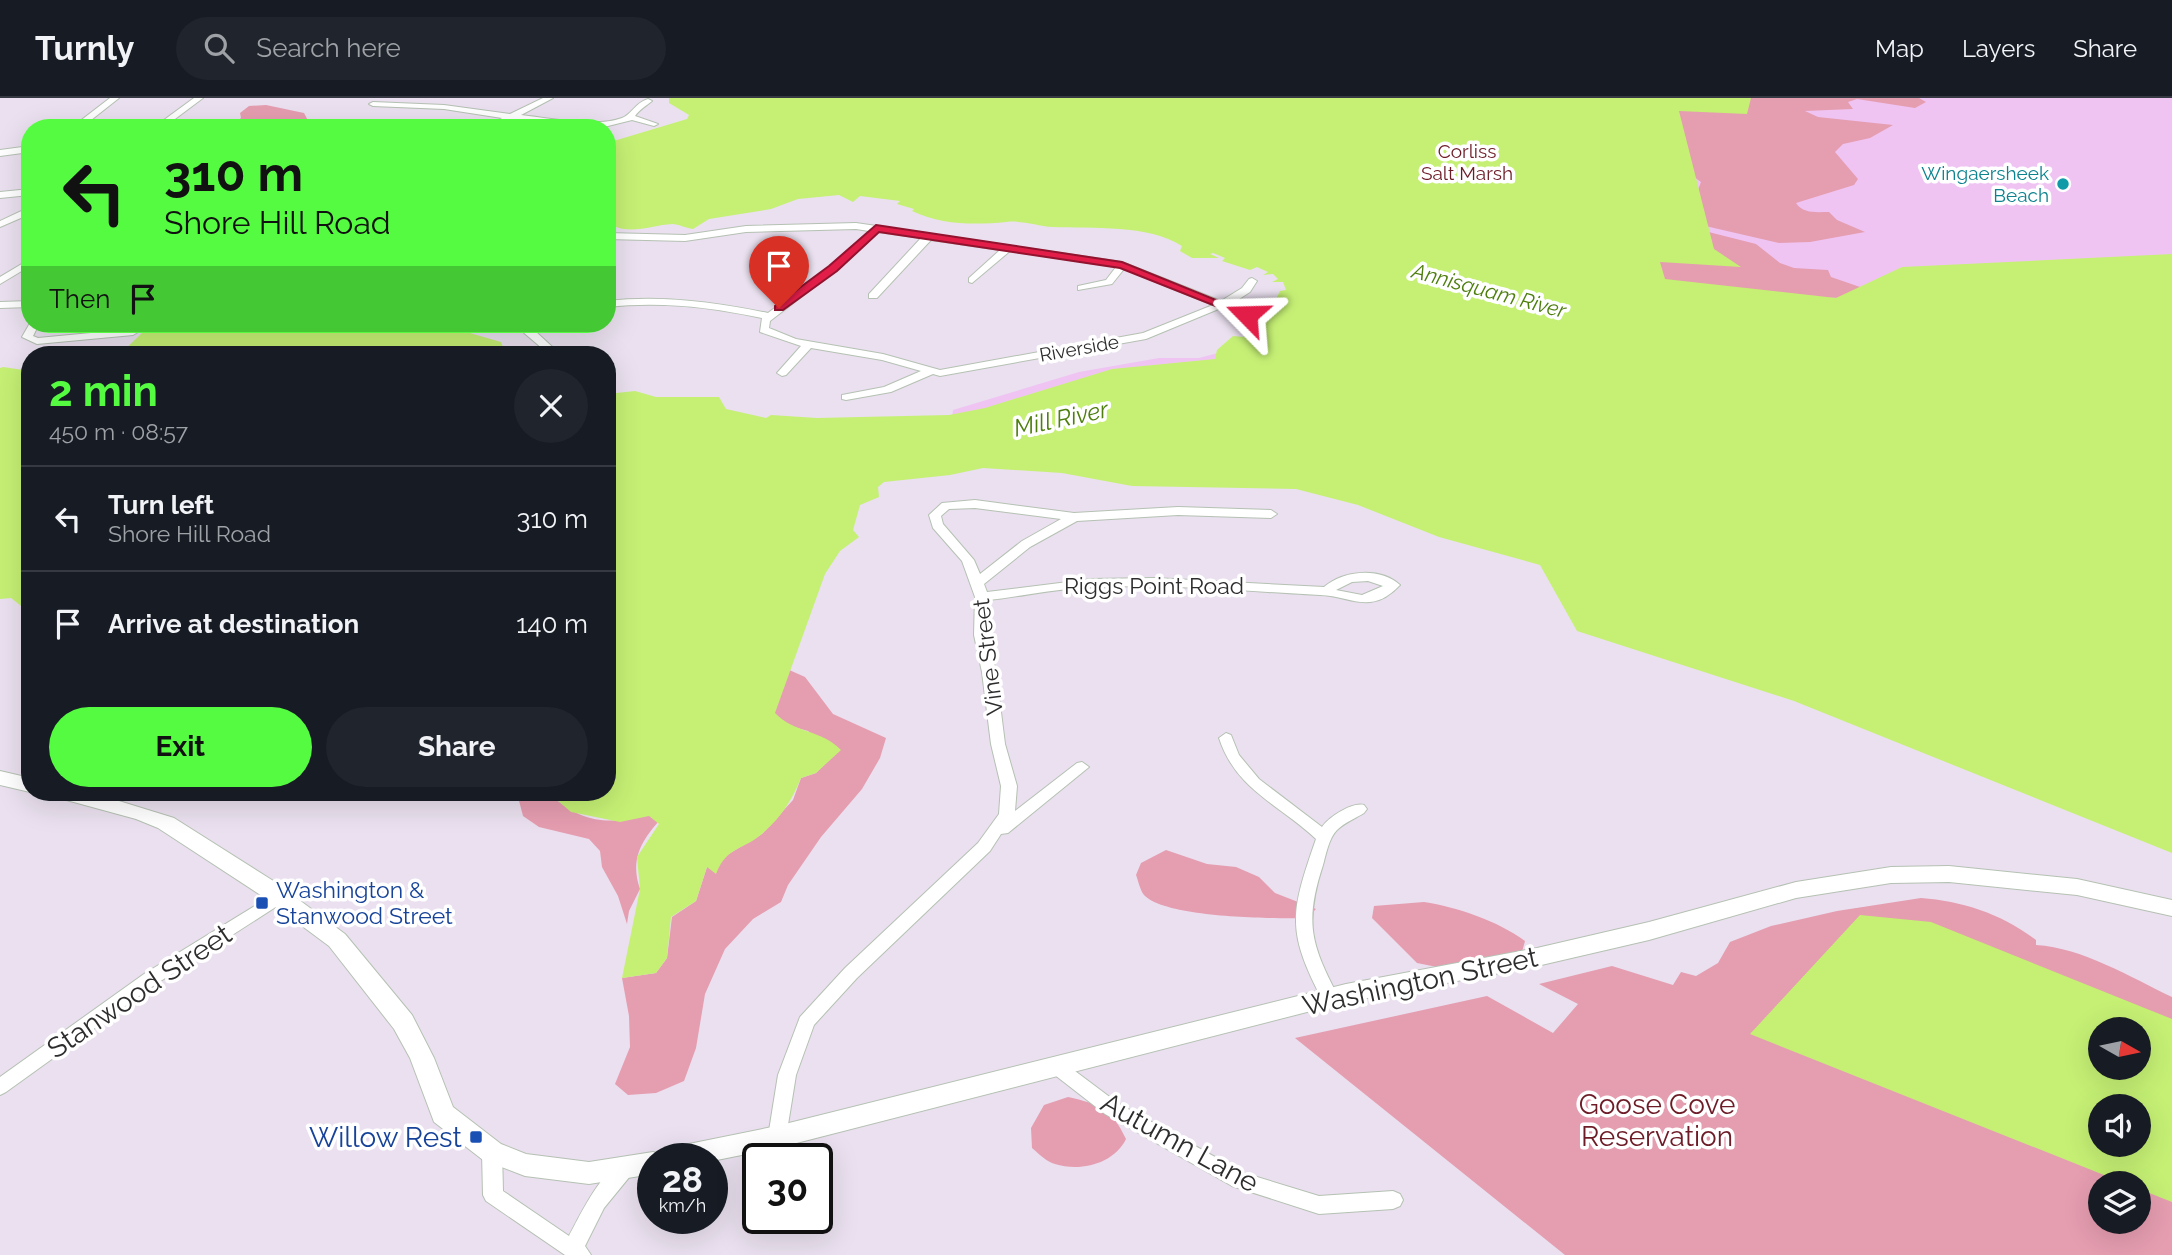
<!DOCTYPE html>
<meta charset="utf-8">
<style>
body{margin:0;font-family:Raleway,sans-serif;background:#20242c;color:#f1f3f6;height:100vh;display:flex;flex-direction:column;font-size:26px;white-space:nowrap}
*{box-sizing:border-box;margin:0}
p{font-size:23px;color:#9ea1a6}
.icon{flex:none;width:38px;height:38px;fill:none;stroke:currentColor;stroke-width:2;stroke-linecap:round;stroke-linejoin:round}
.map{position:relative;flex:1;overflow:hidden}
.sheet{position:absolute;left:21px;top:248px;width:595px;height:455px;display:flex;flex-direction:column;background:#171b24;border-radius:28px;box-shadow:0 7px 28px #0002}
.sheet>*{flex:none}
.guide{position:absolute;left:21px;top:21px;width:595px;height:214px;border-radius:28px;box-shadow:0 7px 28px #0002;background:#55fb41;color:#111;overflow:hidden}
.needle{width:46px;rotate:99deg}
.buttons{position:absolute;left:2088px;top:919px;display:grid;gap:14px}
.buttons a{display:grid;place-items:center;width:63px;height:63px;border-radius:50%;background:#171b24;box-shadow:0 7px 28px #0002;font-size:35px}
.speed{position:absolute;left:637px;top:1045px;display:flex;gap:14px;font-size:35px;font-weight:700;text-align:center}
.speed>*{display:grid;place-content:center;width:91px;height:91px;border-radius:50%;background:#171b24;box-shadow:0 7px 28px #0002;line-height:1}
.speed small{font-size:18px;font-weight:400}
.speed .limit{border:4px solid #111;border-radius:10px;background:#fff;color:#111}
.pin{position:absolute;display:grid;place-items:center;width:60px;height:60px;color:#fff;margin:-72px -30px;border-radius:50% 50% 50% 0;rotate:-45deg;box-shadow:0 0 7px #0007}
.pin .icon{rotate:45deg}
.me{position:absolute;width:77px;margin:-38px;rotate:292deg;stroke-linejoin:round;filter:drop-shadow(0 0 5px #0008)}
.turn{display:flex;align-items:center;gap:24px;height:147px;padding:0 28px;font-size:32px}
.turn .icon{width:91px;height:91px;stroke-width:2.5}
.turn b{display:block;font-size:49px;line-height:60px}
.then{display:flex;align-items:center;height:66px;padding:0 28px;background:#0003;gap:14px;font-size:26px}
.round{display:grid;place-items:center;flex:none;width:74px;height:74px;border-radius:37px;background:#20242c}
.head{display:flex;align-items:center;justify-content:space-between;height:119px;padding:0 28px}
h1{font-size:42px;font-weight:700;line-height:52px;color:#55fb41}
.action{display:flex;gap:14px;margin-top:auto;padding:14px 28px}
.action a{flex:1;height:80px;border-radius:42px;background:#55fb41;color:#111;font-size:28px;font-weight:700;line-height:80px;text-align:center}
.action a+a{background:#20242c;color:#f1f3f6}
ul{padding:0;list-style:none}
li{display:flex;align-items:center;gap:21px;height:105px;padding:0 28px;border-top:2px solid #363941}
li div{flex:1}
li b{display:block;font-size:26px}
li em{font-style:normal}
header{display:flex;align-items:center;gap:42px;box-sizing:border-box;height:98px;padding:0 35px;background:#171b24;border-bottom:2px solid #363941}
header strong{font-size:33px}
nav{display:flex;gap:38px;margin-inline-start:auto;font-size:24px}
.search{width:490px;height:63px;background:#20242c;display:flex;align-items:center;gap:18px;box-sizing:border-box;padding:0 24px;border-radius:38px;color:#9ea1a6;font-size:26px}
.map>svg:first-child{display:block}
.green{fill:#e59db0;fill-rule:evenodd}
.sand{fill:#efc4f3}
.water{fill:#c5f074;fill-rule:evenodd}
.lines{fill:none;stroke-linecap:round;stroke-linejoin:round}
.minor-casing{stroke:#b5c1b3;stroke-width:2}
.secondary-casing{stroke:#b5c1b3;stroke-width:2}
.minor{fill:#fff;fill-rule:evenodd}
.secondary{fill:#fff;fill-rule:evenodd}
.route{fill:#e11d48;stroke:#92132f;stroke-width:2}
.culture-dot{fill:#0f9aa8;stroke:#fff;stroke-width:2.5}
.transit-dot{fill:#1a4fb4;stroke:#fff;stroke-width:2.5}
.labels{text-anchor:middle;stroke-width:7;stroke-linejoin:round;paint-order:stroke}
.far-park-label{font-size:19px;fill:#6d1b26;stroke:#fff}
.far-culture-label{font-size:19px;fill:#0d838f;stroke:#fff;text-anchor:end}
.far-street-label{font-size:19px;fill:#2d2d2d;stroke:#fff}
.far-water-label{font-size:21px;font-style:italic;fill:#4e7e0e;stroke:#fff}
.street-label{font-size:23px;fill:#2d2d2d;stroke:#fff}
.transit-label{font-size:23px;fill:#164399;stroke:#fff;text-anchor:start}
.water-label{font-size:24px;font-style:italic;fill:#4e7e0e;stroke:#fff}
.near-street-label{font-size:28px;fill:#2d2d2d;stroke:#fff}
.near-park-label{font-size:28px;fill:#6d1b26;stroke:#fff}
.near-transit-label{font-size:28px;fill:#164399;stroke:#fff;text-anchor:end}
</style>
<header>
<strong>Turnly</strong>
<div class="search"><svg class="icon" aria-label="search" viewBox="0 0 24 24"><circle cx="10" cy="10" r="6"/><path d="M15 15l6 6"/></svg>Search here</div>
<nav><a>Map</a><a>Layers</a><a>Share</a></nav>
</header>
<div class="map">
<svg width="2172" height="1157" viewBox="0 0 2172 1157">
<rect width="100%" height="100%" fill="#eae0ef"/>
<path class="green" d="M1030,0H2172L1896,201H1726Z
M266,7L304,15L312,30H228L241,20L240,15L249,8Z
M787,571L805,579L833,616L886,640L880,660L862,691L821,739L788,787L781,804L753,821L725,851L705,896L696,950L684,983L656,995L628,997L615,986L630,949L629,918L622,880L656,875L667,860L672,819L696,803L707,769L762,736L793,702L801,680L816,675L834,656L808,633L787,627L771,612Z
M517,695H549C588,733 620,724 668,713C646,737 628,757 640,791L629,813L627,826L618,798L602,769L600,753L589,741L539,729L523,718Z
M1166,752L1207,766L1236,769L1259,779L1275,795L1316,811L1307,820C1275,821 1165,820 1144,797C1140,792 1138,782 1136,777L1141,765Z
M1921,800C1962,803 2002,816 2036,842V847C2083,850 2130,879 2172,899V1157H1565L1295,940L1487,898L1553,935L1578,906L1539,886L1612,868L1673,887L1681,874L1696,878L1718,865L1730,844L1771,828L1837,813ZM2100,931H2138V970H2100ZM2100,1008H2138V1046H2100ZM2100,1085H2138V1124H2100Z
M1424,804C1457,809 1498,823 1525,843L1522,854L1442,870L1417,865L1372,820L1374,808Z
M1068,999C1099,1006 1112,1011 1126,1041C1114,1066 1080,1074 1055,1066C1047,1064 1039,1056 1032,1050L1031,1030L1044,1007Z"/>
<path class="sand" d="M1919,0H2172V254L2151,263L2119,292L2101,295L1954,270L1788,224L1729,213L1725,198C1745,185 1778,207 1803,207C1813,208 1820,201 1829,200C1842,198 1854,205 1866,199L1863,190L1831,179L1828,172L1794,170L1780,165L1756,146L1677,126C1674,112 1678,84 1694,79L1701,84L1687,120L1701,127L1779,145L1810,144L1865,134L1837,122L1829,114C1817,114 1803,116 1796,105L1854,87L1858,81L1835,54L1843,46L1870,40L1893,27L1818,19L1805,13L1853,11L1848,4L1857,1L1915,10L1926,4Z
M1218,255L1229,261L952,320L953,312L1079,274L1159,260H1199Z"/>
<path class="water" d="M669,0H1751L1747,16L1679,13L1714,151L1741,169L1660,164L1665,181L1836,200L1902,169L2172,156V755L1794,603L1577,533L1540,467L1439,439L1358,407L1296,391L1132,388L1062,375L983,370L950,377L884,384L878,389L879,399L860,407L853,432L859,439L840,453L825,476L775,615C794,635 822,632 841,652L816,675L801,680C792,702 782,718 764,734C744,753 727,747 716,776L707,769L696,803L671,819L667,860L656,875L622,880L640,791L637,759L659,726L649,718L620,724L571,714L549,695H607V296L635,293L656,299H719L726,311L766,320L771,317L817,320L949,317L985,310L1112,271L1215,261L1217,252L1233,238L1244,239L1252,232L1243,228L1253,219L1263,216L1261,212L1269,200L1276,201L1280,193L1286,192L1283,184H1272L1278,181L1273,176L1263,177L1268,174L1257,169L1250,172L1222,163L1225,160L1213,155L1210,156L1219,160H1192L1180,153L1182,148C1148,126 1092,131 1053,129C1037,128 1022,122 1006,124C974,127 942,127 912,113L914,111L897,106L900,103L860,98L853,104L839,97L798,101L771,111L709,121L693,131C685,130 679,126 672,126C652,127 622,140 607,122V45L687,21L689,17L669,5Z
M163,226H449L456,231L501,244L503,249L524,250L533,257H119L143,234Z
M3,269L30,273V515L11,500L0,501V270Z
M1860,817L1931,824L2172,921V1104L2139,1091L2138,1085H2124L1750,936ZM2138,931V970H2100V931ZM2138,1008V1046H2100V1008Z"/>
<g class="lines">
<defs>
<path id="minor" d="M110,0H119L81,30H71Z
M194,0H203L163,30H153Z
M543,0H553L521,17C549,20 596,30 622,20C632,16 635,5 648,1L652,3C646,8 640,11 635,18L658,26L654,28L632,22L604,29L513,21L496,30H485L502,20L444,11L373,8L369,6L373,4L444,7L510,16Z
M30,48V54L0,58V52Z
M30,91V97L0,100V94Z
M30,109V116L0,129V123Z
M856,125L1122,164L1221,203L1242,190L1249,181L1252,180L1257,183L1250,194L1230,207L1252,217L1247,220L1221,210L1146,241L940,278L933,276L891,294L846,302L842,301V297L884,289L921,273L882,262L811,250L786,277L782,278L777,275L801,248L760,234L762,220C710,209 660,203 607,209V203C662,197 714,204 768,215L830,168L869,133L856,131L746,134L685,143L607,141V135L685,137L746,128ZM878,134L921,140L869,196V200H877L931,142L1000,152L969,180V184L972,185L1010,153L1116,169L1106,182L1078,188V192L1112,186L1124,171L1213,207L1143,235L940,272L883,256L796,241L769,230L770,223L836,172Z
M30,161V168L0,186V179Z
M30,203V209L0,210V204Z
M30,225L39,226L33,238L38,240L133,231L138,234L133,237L37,246L22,239Z
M530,226H542L534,232L561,257H550L523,234V230Z
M975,402L1074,415L1178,409L1271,412L1277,416L1271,420L1178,417L1077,423L1030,449L984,486L987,494L1092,481L1154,480L1324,489C1344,472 1380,469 1400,487C1371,518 1351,498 1320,497C1245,493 1170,486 1095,489C1060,490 1024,498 989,502L988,537L996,574L1005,646L1017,688L1015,713L1077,665L1082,664L1089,669L1008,735L1001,736L990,753L857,880L814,927L796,977L786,1039L784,1045L777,1047L770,1045L768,1039L778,977L800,919L845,870L978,745L999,716L1001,688L991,646L982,574L974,537L975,499L962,463L933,430L929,417L942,405ZM975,410L1061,421L1022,443L980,476L974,462L943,426L941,418L949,411ZM1368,483L1383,488L1362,497L1336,492L1352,484Z
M1226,635L1231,637L1239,657L1259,681L1322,729C1329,719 1352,704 1364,707L1367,711L1364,715C1356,720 1344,725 1337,732C1329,740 1326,756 1323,767C1304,825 1311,847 1339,900L1336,905L1330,907L1324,905C1286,833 1290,816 1316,741C1279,706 1236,692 1219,640Z
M279,793L285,795L287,799L285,803L156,886L6,994L0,997V979L144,876Z
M1057,962L1063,964L1119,1006L1244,1075L1319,1098L1393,1093L1400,1096L1403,1102L1400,1108L1393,1111L1319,1116L1232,1088L1105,1016L1051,974L1048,969L1051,964Z
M492,1046L499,1048L502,1054L503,1093L569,1138C579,1120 608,1057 631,1065L634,1071L631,1077L604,1110L585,1148L591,1157H565L486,1103L483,1097L482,1054L485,1048Z"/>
<path id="secondary" d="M0,673L30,680V694L0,687Z
M56,695H93L174,720L275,784L345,836L412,917L434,960L453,1009L501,1046L526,1056L589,1064L653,1054L662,1057L665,1052L674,1049L777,1028L1346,886L1537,850L1649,824L1796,784L1891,769L1949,768L2077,781L2172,802V818L2077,797L1949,784L1891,785L1796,800L1649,842L1537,868L1346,904L777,1050L712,1063V1060H653V1076L589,1086L525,1078L483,1062L434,1024L410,960L394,931L329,848L259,796L158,730L136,721L59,700Z"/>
</defs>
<use href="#minor" class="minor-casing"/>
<use href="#secondary" class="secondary-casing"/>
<use href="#minor" class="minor"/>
<use href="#secondary" class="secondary"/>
</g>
<path class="route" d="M876,127L1122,164L1253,217L1243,219L1120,170L879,134L837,173L783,212H775V208L829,168Z"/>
<circle class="culture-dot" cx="2063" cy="86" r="7"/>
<g class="transit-dot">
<rect x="255" y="798" width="14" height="14" rx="3.5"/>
<rect x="469" y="1032" width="14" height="14" rx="3.5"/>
</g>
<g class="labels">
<g class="far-park-label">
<text x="1467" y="60">Corliss<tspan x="1467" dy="22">Salt Marsh</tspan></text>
</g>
<g class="far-culture-label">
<text x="2049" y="82">Wingaersheek<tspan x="2049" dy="22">Beach</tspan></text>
</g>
<g class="far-street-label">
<text transform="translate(1079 250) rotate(-10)" y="7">Riverside</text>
</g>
<g class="far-water-label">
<text transform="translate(1489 193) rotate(15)" y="7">Annisquam River</text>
</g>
<g class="street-label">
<text x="1154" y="496">Riggs Point Road</text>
<text transform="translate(988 559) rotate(-97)" y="8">Vine Street</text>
</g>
<g class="transit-label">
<text x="276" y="800">Washington &amp;<tspan x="276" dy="26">Stanwood Street</tspan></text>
</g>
<g class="water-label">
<text transform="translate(1061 321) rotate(-12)" y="8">Mill River</text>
</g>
<g class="near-street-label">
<text transform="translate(1420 883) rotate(-12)" y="10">Washington Street</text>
<text transform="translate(139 893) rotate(-34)" y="10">Stanwood Street</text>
<text transform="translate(1180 1044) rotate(29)" y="10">Autumn Lane</text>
</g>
<g class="near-park-label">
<text x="1657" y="1016">Goose Cove<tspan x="1657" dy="32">Reservation</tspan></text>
</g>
<g class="near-transit-label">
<text x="462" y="1049">Willow Rest</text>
</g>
</g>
</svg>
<div class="buttons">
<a><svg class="needle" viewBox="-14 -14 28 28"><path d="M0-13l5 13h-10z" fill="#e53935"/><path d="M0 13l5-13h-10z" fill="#9ea1a6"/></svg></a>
<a><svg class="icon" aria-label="sound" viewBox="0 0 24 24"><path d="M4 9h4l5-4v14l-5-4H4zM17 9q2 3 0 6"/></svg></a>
<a><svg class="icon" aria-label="layers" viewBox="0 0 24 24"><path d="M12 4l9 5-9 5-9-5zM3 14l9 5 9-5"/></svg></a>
</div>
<div class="speed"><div>28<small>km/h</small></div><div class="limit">30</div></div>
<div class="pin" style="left:779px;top:210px;background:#d93025"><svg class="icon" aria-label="arrive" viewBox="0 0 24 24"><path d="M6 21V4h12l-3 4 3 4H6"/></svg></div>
<svg class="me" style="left:1247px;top:217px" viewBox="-20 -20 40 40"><path d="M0-17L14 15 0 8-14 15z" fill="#e11d48" stroke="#fff" stroke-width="4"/></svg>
<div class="guide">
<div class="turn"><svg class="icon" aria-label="left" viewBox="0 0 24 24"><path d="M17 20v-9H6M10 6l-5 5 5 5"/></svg><div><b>310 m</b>Shore Hill Road</div></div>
<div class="then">Then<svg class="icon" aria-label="arrive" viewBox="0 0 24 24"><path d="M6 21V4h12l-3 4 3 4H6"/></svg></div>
</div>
<section class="sheet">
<div class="head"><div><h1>2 min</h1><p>450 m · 08:57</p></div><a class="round"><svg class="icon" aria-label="close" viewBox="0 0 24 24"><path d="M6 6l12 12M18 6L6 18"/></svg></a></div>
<ul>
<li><svg class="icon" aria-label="left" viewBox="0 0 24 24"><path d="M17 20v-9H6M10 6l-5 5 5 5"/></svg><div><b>Turn left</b><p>Shore Hill Road</p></div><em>310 m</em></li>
<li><svg class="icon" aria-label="arrive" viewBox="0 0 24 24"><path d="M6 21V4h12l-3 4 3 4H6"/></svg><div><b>Arrive at destination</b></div><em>140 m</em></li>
</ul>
<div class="action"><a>Exit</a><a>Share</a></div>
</section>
</div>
